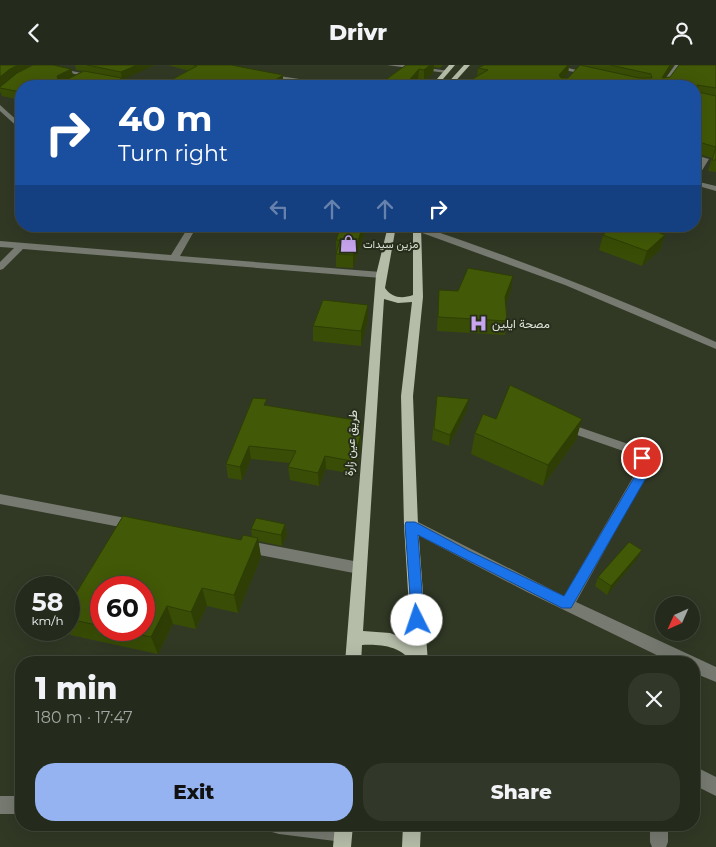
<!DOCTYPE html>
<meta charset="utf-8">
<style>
body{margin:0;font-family:Montserrat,Vazirmatn,sans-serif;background:#313729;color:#f1f3f6;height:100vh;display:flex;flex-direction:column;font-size:19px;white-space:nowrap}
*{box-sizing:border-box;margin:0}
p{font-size:16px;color:#a3a7a3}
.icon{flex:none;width:28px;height:28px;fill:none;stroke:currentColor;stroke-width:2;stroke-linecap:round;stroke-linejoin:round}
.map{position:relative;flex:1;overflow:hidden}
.details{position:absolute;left:15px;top:591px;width:685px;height:175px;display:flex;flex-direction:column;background:#252b1c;border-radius:20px;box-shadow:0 5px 20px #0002,0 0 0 1px #42473b}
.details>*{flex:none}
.top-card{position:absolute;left:15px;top:15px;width:686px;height:152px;border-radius:20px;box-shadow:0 5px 20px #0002,0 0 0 1px #42473b;background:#1a4fa0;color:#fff;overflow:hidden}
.needle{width:32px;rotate:225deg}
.buttons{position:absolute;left:655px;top:531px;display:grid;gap:10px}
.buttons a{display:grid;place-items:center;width:45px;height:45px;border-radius:50%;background:#252b1c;box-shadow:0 5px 20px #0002,0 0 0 1px #42473b;font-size:25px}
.speed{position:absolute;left:15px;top:511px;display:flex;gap:10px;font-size:25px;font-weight:700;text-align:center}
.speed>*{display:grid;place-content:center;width:65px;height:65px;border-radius:50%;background:#252b1c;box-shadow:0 5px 20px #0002,0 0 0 1px #42473b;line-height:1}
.speed small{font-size:12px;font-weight:400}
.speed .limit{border:8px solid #d22;background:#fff;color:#111}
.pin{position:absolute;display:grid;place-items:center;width:42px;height:42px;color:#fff;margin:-21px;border:2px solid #fff;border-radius:50%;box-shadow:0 1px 5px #0007}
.me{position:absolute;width:55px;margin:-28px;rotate:356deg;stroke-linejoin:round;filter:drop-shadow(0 0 4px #0008)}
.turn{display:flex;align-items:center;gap:18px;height:105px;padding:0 20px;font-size:22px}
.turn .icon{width:65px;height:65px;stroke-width:2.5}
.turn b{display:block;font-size:35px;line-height:42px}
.lanes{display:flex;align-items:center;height:48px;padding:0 20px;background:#0003;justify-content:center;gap:25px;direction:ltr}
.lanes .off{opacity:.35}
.round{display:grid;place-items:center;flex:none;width:52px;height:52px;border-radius:20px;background:#313729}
.headline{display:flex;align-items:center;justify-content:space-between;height:85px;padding:0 20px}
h1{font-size:30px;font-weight:800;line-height:38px}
.button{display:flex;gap:10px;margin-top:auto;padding:10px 20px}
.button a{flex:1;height:58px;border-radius:20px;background:#95b2f1;color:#111;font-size:20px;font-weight:800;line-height:58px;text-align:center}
.button a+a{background:#313729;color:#f1f3f6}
header{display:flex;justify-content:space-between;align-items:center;height:65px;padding:0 20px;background:#252b1c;font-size:22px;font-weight:800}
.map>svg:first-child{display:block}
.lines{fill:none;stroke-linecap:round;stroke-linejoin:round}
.minor{fill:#767a70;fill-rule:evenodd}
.major{fill:#b5bda9;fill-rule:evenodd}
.wall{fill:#394d06;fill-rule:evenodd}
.shaded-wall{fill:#2e3e05}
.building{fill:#425907;stroke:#2e3e05}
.route{fill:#1a73e8;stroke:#114b97}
.labels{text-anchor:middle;stroke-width:4;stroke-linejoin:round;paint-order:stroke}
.far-poi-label{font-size:11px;fill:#e0e5d9;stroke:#272e1b;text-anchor:start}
.poi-label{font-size:12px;fill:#e0e5d9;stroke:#272e1b;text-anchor:start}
.street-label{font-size:12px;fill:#e0e5d9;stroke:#272e1b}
</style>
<header><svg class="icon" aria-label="back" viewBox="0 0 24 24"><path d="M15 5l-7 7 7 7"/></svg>Drivr<svg class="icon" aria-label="person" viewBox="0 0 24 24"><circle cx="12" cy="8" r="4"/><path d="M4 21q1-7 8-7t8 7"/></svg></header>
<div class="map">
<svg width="716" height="782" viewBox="0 0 716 782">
<rect width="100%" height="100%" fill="#313925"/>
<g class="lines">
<path class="minor" d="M31,0H43L144,21H133Z
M387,0H407L449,6L446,8Z
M543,0H555L594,9L591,11Z
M675,0H681L666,21H660Z
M266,9L333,19L336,21H322L264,12Z
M0,40L21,59V65L0,46Z
M702,92L709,94L698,112H695V104Z
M695,116L716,121V126L695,120Z
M189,161H197L180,191L381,207L386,210L381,213L23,184L3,204L0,205V197L14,183L0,182V176L171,190Z
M414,161H420C521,195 619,233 716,277V284L565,220L414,165Z
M564,357L637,382L646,390L651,402L576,537L716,602V617L694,608V598H673L527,527L406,464L404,460L406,456L411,455L416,456L564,531L639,402L636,395L629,388L560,364L558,361Z
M0,429L136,455L141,456L143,460L141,464L136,465L0,439Z
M244,475L359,497L364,499L366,503L364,507L359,509L244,487L239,485L237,481L239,477Z
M694,701L716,712V731L694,720Z
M0,731H21V749H0Z
M270,760H346L350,761L352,768L350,775L343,777L279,769L272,767Z
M650,760H668V777L666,782H652L650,777Z"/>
<path class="major" d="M449,0H455L437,21H431Z
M464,0H470L451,21H445Z
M388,161H396L385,223C392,233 402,234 413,230V161H421L423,232L413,331L418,460L428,598H412C402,581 380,579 362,580L361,598H345L376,210ZM384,234L398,238L412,237L401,331L404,460L411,576L390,568L363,566Z
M335,760H353L351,782H333Z
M403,760H421L420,782H402Z"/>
</g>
<path class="wall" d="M0,0H28L29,2L73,11L83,6L76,5L75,0H155L122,14L123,21H21V35L2,31L0,26Z
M168,0H231L283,18L278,21H160L189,6Z
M406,0H443L440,3L434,2L433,8L424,16L418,15Z
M483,0H569L568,8L563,13H568L582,1V0H674L665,12H670L716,0V107L708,106L712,93L695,88V21H469V16L477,12L478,3Z
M367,161L353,203L336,202V175Z
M603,170H665L660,185L642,201L599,185Z
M439,225L458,226H511L506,238L507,256L505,270L437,266Z
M368,256L361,281L313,276V261Z
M437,331L467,345L449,381L432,375Z
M268,341L361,370L360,386L353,409L326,404L319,421L290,415L288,402L290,398L251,394L242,415L228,413L226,399Z
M496,354H582L576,375L543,421L471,389L475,368Z
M123,451L241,475L243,470L252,472L251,464L256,453L285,459L287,470L282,481L258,476L261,492L238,548L207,541L196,564L173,559L158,589L70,570L68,565H69V540ZM101,522H144V565H101Z
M637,494L607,530L595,521L598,512Z"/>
<path class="shaded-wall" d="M18,0H28L29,3L0,23V12L10,4Z
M137,0H155L122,15L121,7Z
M430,0H434L433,8L424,16V5Z
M568,0H569L568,8L558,20L559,10Z
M670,0H674L660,21L662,13Z
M71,4L74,12L59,19L57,11Z
M419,4L418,15L413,21H404Z
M283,10V18L278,21H265Z
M122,13L123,21H108Z
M363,161H367L353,203V190Z
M665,170L660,185L642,201L647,186Z
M513,211L511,226L503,246L505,232Z
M368,240V256L361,281V266Z
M469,334L467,345L449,381L450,370Z
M582,354L576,375L543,421L548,400Z
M361,356L360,386L353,409L352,396Z
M249,381L251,394L242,415L240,402Z
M325,391L326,404L319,421L318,408Z
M285,459L287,470L282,481L281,470Z
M258,473L261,492L238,548L234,530Z
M642,485L637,494L607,530L611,521Z
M202,523L207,541L196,564L191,547Z
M167,541L173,559L158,589L151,572Z"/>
<path class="building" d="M0,0H18L10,4L0,12Z
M33,0H53L71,4L57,11L58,15H66L84,6L122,13L108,21H21V27L0,23V22L17,8Z
M87,0H137L121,7Z
M193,0H231L283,10L265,21H160L197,1Z
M406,0H430L424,5L419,4L404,21H377Z
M484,0H568L559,10L561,13H568L580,0L639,13H652L651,9L610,0H670L662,13L670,12L679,0H716V23L697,20L698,27L716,31V95H712L716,82L695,76V21H491L469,16L488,5L478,3Z
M341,161H363L353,190L336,189L340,175H336Z
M613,161H641L665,170L647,186L603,170Z
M468,203L513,211L505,232L507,256L438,252L439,225L458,226Z
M323,235L368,240L361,266L313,261Z
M510,320L582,354L548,400L475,368L483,349L496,354Z
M437,331L469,334L450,370L434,364Z
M253,333L267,334L264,340L361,356L360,373L352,396L325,391L318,408L288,402L296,386L249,381L240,402L226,399Z
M123,451L241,475L243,470L258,473L234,530L202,523L191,547L167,541L151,572L118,565H144V522H101V561L69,554V540Z
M256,453L285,459L281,470L251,464Z
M629,477L642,485L611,521L598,512Z"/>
<path class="route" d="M642,389L646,390L650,397V406L571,543H562L418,470L424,555L422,559L417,561L412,559L405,460L406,457H415L469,486L564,531L638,406L639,397L636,393Z"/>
<defs>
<symbol id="shop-bare" viewBox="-9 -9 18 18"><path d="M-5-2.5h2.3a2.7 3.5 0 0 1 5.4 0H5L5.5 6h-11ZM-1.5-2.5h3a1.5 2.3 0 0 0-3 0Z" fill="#c8a6ef" stroke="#272e1b" stroke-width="2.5" paint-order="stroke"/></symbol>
<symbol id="hospital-bare" viewBox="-9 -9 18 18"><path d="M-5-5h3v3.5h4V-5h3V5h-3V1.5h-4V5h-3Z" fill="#c8a6ef" stroke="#272e1b" stroke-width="2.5" paint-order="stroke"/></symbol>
</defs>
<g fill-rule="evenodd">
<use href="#shop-bare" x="336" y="166" width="25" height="25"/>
<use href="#hospital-bare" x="466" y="246" width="25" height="25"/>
</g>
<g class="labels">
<g class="far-poi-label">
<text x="363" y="183">مزين سيدات</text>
</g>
<g class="poi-label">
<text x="492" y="263">مصحة ايلين</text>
</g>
<g class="street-label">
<text transform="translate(351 378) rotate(-86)" y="4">طريق عين زارة</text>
</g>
</g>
</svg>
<div class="buttons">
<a><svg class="needle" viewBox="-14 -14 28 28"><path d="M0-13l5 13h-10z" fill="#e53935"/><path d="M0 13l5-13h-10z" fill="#a3a7a3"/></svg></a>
</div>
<div class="speed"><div>58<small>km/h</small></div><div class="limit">60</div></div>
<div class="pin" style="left:642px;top:393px;background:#d93025"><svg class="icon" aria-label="arrive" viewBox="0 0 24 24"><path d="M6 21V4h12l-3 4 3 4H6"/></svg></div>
<svg class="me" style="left:417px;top:555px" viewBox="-20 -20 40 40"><circle r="19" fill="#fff"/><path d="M0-13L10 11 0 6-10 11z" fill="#1a73e8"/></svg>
<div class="top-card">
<div class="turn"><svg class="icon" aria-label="right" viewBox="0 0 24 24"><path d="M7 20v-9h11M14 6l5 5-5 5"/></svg><div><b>40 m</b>Turn right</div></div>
<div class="lanes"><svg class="icon off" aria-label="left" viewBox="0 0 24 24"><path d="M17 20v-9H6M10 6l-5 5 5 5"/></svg><svg class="icon off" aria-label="ahead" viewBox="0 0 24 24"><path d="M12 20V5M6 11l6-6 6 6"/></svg><svg class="icon off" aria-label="ahead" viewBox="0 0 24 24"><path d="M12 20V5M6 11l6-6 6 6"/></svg><svg class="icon" aria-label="right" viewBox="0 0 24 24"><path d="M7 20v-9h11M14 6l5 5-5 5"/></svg></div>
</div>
<section class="details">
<div class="headline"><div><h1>1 min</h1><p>180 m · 17:47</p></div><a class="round"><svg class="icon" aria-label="close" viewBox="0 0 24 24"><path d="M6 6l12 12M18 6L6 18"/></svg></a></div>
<div class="button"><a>Exit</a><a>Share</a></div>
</section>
</div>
